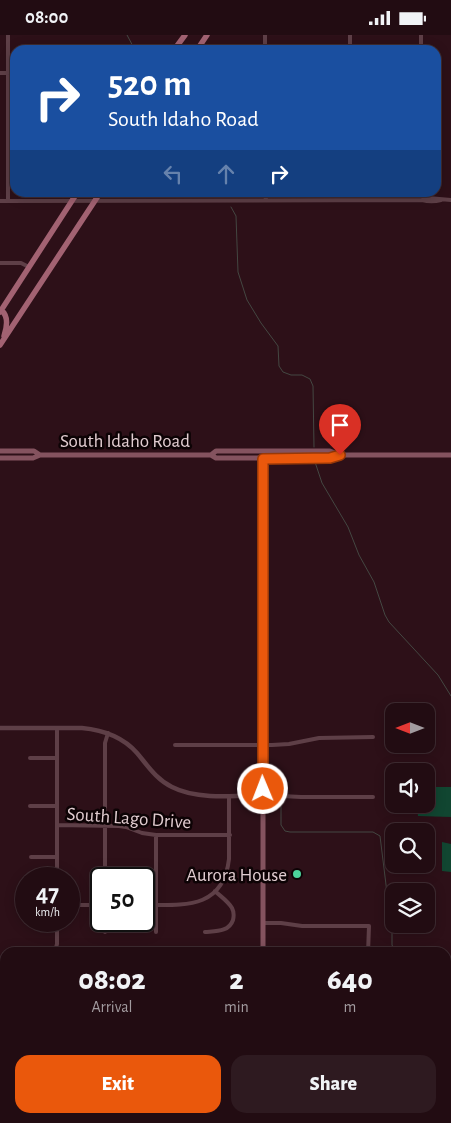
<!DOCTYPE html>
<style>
body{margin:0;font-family:"Alegreya Sans",sans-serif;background:#2e1a20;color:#f1f3f6;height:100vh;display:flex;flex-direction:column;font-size:19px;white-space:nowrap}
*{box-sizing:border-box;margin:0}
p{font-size:16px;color:#a29b9f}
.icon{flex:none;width:28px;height:28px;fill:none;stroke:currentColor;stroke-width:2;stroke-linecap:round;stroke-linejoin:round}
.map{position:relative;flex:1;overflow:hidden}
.panel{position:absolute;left:0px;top:912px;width:451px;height:176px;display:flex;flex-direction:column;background:#220c12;border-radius:15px 15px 0 0;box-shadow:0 2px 12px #0003,0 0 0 1px #3f2c32}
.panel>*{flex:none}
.top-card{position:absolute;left:10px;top:10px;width:431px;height:152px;border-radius:15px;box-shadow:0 2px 12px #0003,0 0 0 1px #3f2c32;background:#1a4fa0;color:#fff;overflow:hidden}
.needle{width:32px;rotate:270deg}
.buttons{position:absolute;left:385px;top:668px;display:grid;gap:10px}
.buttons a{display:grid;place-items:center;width:50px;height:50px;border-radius:10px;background:#220c12;box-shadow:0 2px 12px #0003,0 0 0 1px #3f2c32;font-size:25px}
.speed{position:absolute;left:15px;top:832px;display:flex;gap:10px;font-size:25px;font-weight:700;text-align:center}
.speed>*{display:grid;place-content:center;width:65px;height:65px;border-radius:50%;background:#220c12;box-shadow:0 2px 12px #0003,0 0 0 1px #3f2c32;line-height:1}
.speed small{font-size:12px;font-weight:400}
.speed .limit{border:2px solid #111;border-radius:8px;background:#fff;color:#111}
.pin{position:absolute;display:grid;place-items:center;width:42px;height:42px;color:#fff;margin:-51px -21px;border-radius:50% 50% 50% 0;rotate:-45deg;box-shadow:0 0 5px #0007}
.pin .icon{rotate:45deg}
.me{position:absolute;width:55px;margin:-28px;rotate:359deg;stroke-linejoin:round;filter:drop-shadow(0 0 4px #0008)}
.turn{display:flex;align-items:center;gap:18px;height:105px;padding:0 15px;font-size:22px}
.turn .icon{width:65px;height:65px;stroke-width:2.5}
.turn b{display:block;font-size:35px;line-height:42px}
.lanes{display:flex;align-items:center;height:48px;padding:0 15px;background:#0003;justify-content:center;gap:25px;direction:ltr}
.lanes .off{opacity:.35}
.eta{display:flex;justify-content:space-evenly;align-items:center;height:85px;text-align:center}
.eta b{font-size:30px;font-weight:800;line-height:35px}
.cta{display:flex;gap:10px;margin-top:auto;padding:10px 15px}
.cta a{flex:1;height:58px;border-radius:15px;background:#ea580c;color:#fff;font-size:20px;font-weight:800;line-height:58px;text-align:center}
.cta a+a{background:#2e1a20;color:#f1f3f6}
.status{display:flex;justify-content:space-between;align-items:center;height:35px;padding:0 25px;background:#220c12;direction:ltr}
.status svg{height:14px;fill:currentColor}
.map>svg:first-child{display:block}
.green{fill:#114631}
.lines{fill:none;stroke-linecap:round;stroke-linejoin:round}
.stream{stroke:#444742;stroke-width:1}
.minor{stroke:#5e3f47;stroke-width:4}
.tertiary{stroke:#5e3f47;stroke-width:4.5}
.secondary{stroke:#84535f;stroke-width:5}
.primary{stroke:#a26272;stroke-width:5.5}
.route-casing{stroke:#983908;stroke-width:12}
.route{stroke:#ea580c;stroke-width:9}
.poi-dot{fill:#4cd39b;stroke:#0d0305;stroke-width:2}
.labels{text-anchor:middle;stroke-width:5;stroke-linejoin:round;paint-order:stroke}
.street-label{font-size:19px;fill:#e2cdd1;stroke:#0d0305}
.poi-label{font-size:19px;fill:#e2cdd1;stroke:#0d0305;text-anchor:end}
</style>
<div class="status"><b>08:00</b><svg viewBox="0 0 49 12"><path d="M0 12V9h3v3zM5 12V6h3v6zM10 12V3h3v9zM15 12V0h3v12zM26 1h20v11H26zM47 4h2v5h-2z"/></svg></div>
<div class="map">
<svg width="451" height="1088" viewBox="0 0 451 1088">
<rect width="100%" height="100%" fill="#2d1018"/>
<path class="green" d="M426,752H451V782L418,781L417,769H426Z
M442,807L451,809V837L442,836Z"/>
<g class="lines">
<path class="stream" d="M127,0L135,15
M223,158L225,160
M231,172L236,181L238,237L247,265L261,288L278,311L279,331L283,337L291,340H302L310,344L313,351L314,412
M315,427L322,448L348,492L359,520L374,547L385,580L389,587L438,640L451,661
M281,772V790L285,796L290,797H373L380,801L388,866L392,867V910L395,916L398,918
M0,926H5
M450,936L451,939
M446,997H451"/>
<path class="minor" d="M8,0V166
M265,0V15
M350,0V15
M421,0V15
M0,38L15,37
M265,158L266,165
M422,165C429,167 434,167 441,165
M0,166L422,165L428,163L451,165
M0,228H21L29,232
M57,693V844
M175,710H272L289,709L319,703L373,702
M30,723H57
M263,760L301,762H373
M30,771H57
M57,790L119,791L126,792L142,798L156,800H230
M31,822H57
M105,844V708L108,698
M69,870H101
M144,870C183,870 223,875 229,824V761
M263,888H281L302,891H369L368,918
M105,897V886
M156,897V800
M205,897C216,896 229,897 233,885C234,881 234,877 232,873C228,866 220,861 215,856
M51,918L55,916L57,909V886
M4,919H5
M446,928H451
M0,957H5
M446,1027H451
M0,1046L5,1047
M0,1080L5,1069
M224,1084V1088
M49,1088L51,1084
M109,1088L110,1084
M164,1088L165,1084"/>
<path class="tertiary" d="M0,693H82C103,695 123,702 137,718C148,731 156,744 172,752C197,765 235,761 263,760"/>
<path class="secondary" d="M0,416H34L40,420H211L216,423H330L340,420
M211,420L216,416H330L340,420H451
M0,423H33L40,420
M263,918V424
M263,1084V1088"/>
<path class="primary" d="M174,15L185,0
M197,15L207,0
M1,275C9,281 7,292 4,301
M0,277L77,158
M0,310L100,158"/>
</g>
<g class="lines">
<defs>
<path id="route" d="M263,754V424L330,423L340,420"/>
</defs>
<use href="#route" class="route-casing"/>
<use href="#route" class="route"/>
</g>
<circle class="poi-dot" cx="297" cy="839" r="5"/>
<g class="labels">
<g class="street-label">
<text x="125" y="412">South Idaho Road</text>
<text transform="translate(129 782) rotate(4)" y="7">South Lago Drive</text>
</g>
<g class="poi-label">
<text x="287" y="846">Aurora House</text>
</g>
</g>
</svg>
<div class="buttons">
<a><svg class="needle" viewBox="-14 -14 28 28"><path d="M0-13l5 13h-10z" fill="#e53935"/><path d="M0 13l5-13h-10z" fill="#a29b9f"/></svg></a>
<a><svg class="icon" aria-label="sound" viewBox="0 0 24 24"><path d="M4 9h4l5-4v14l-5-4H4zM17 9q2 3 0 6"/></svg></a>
<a><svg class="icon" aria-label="search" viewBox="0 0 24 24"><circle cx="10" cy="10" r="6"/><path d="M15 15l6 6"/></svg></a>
<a><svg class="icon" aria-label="layers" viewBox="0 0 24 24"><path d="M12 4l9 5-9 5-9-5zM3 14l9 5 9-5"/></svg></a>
</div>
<div class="speed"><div>47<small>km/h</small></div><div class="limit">50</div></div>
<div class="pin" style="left:340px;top:420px;background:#d93025"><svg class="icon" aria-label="arrive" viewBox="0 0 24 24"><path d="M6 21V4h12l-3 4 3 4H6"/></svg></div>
<svg class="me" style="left:263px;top:754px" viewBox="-20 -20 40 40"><circle r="17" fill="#ea580c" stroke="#fff" stroke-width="3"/><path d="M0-11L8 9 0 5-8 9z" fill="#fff"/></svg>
<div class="top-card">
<div class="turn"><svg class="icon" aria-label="right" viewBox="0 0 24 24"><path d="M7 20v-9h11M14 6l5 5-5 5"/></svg><div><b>520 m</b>South Idaho Road</div></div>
<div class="lanes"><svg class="icon off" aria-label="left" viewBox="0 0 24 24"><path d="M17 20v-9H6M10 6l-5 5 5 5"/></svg><svg class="icon off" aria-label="ahead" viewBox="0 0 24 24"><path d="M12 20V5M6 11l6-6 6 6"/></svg><svg class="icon" aria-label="right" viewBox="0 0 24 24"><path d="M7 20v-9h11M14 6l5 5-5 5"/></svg></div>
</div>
<section class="panel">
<div class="eta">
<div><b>08:02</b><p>Arrival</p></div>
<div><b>2</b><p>min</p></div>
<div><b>640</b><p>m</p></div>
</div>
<div class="cta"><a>Exit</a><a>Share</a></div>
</section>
</div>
